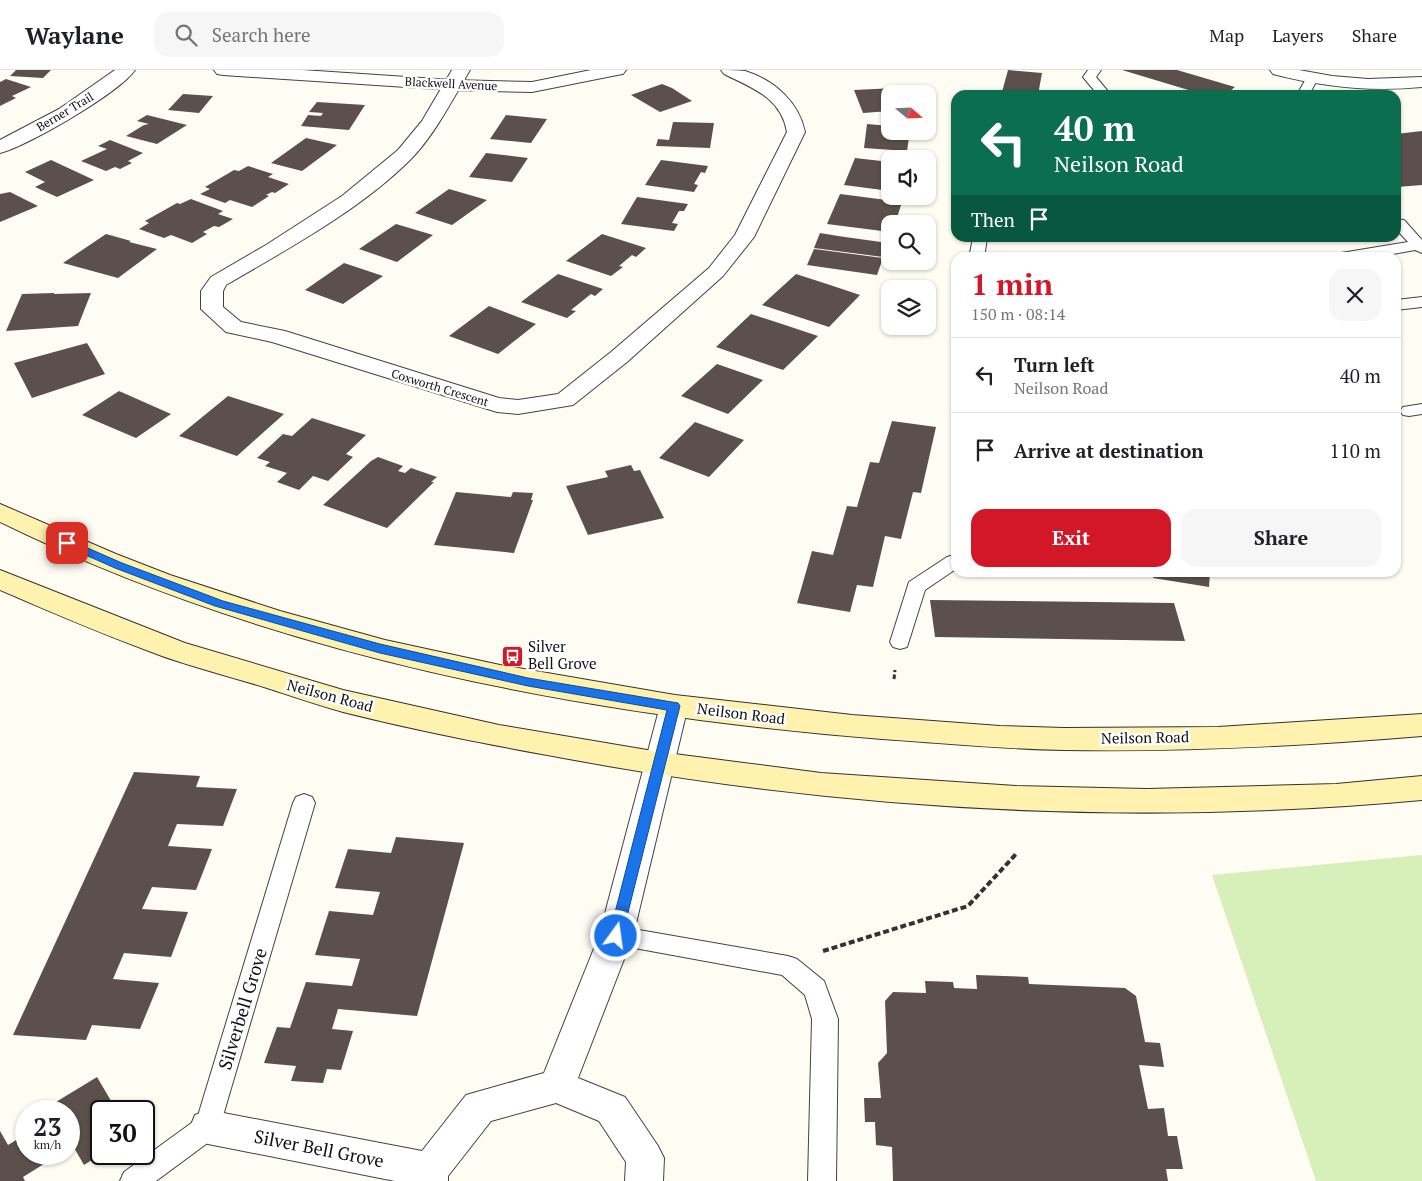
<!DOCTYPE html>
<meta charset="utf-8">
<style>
body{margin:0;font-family:"PT Serif",serif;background:#f6f6f6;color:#202124;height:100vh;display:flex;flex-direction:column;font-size:19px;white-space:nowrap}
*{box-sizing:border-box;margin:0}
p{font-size:16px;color:#757577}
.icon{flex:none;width:28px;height:28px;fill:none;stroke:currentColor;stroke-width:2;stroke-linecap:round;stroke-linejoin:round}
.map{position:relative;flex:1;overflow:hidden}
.drawer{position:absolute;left:951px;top:182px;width:450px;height:325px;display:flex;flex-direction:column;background:#fff;border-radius:15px;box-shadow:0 1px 4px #0004}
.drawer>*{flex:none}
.guide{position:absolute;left:951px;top:20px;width:450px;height:152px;border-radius:15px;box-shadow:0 1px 4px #0004;background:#0b6e4f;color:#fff;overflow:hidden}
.needle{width:32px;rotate:109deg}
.fabs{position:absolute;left:881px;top:15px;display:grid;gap:10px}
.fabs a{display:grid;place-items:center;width:55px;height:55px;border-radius:10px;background:#fff;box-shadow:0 1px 4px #0004;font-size:25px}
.speed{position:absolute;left:15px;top:1030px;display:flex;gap:10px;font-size:25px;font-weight:700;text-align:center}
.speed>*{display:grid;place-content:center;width:65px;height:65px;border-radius:50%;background:#fff;box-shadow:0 1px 4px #0004;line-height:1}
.speed small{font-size:12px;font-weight:400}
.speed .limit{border:2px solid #111;border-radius:8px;background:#fff;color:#111}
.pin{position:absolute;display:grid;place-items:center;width:42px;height:42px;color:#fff;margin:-21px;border-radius:10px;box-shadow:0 2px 8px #0006}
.me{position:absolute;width:55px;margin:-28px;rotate:14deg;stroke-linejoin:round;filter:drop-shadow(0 0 4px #0008)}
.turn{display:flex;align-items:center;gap:18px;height:105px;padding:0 20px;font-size:22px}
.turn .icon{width:65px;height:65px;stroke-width:2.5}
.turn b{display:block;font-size:35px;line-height:42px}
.then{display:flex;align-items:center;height:48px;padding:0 20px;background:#0003;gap:10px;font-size:19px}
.round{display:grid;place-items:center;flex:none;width:52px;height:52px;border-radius:15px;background:#f6f6f6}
.summary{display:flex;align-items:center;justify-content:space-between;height:85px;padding:0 20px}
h1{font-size:30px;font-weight:700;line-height:38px;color:#d21729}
.action{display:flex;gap:10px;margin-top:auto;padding:10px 20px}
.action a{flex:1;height:58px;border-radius:15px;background:#d21729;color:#fff;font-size:20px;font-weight:700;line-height:58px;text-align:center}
.action a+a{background:#f6f6f6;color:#202124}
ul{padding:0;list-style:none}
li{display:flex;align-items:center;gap:15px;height:75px;padding:0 20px;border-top:1px solid #e0e0e0}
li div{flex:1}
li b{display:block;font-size:19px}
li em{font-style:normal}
header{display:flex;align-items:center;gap:30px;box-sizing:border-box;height:70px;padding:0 25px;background:#fff;border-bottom:1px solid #e0e0e0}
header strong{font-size:24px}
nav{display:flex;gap:28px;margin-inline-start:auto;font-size:18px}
.search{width:350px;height:45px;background:#f6f6f6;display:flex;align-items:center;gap:12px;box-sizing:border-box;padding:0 18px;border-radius:15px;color:#757577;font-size:19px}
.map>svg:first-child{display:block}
.green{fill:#d7efb8}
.building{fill:#5b504b}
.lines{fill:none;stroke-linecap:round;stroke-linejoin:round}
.service-casing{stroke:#434343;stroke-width:2}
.minor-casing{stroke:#434343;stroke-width:2}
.tertiary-casing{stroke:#434343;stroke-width:2}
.secondary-casing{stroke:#323232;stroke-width:2}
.path-far1{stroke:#323232;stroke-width:3;stroke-dasharray:4.5 2.5;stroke-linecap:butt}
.path{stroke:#323232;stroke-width:4;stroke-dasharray:6 3;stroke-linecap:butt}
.service{fill:#fff;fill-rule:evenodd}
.minor{fill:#fff;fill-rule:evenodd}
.tertiary{fill:#fff;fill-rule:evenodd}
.secondary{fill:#fff2af;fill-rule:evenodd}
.route{fill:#1a73e8;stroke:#114b97}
.labels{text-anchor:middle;stroke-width:5;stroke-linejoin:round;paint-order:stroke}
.far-street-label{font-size:12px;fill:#101010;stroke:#fff}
.poi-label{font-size:15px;fill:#101010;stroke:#fff;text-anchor:start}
.street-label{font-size:15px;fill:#101010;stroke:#fff}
.near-street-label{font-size:18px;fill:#101010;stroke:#fff}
</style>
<header>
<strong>Waylane</strong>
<div class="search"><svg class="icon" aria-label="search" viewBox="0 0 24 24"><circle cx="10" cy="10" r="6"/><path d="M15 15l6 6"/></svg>Search here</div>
<nav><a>Map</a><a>Layers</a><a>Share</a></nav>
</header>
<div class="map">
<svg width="1422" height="1111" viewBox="0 0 1422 1111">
<rect width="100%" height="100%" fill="#fffcf4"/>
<path class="green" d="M1422,785V1111H1316L1212,805Z"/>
<path class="building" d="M16,0H51L43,8L10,6Z
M1008,0L1042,3L1038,25L1002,22Z
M1122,0H1177L1235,17L1225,25H1205Z
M6,9L31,17L12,26L16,28L0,36V12Z
M662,14L672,18L692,31L660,42L631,25Z
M895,18L897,24H890V41L863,43L854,20Z
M183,24L213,26L199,43L168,40Z
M317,32L365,35L349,60L301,56L308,45L321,46L323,43L309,42Z
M147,45L187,55L157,74L126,66L144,55L149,54L137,51Z
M506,45L547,49L531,73L490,69Z
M673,52L714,53L710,78L656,76L658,69L669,70Z
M867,54L890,56V61H910L907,81L864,78Z
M1422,61V115L1397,117L1396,64Z
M306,68L337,75L302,101L271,93Z
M110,70L143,83L128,91L132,93L120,99L115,97L106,101L81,91L107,79L98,76Z
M486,83L528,88L512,112L469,107Z
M855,88L890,92V121L844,115Z
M51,90L94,110L57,127L35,117L45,112L25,102Z
M661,90L708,96L705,103L701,102L694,114L698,115L694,122L645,115Z
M248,96L273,104L268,107L289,114L275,123L272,122L266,125L269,126L252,137L230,130L225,133L200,124L210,119L205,117L234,100L239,101Z
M449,119L487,130L452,155L415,143Z
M10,122L38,136L0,152V124Z
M840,124L902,132L895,154H890V162L827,154Z
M637,127L688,134L684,141H679L672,153L678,154L674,161L621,154Z
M191,129L223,141L218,144L233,149L219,157L214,156L203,162L207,164L192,173L171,165L164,168L139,159L149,153L145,151L177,133L180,134Z
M396,154L433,165L397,192L359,179Z
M820,163L838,166L888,173L883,187L814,178Z
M106,164L131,171L129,172L157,179L118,208L63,193Z
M602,164L646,178L636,187L632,185L619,196L623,197L611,206L566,191Z
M814,179L883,188L877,205L807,195Z
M1007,183L1039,186V188H1006Z
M344,193L383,206L343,234L305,220Z
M558,204L603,219L595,226L591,224L571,240L576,241L567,248L521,232Z
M796,204L827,214L860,225L829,257L762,235Z
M54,223V224L91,223L78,256L6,261L22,224Z
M489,236L536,254L498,284L449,266Z
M751,244L782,254L818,266L783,300L716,277Z
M87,273L105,304L32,328L14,293Z
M717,294L763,310L728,344L681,326Z
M119,321L171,344L136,368L82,345Z
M228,326L284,344L237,386L179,366Z
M312,348L366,365L346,384L353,387L328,411L313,406L299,420L277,412L287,403L265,396L270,392L257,388L283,364L292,366Z
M892,351L936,357L921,423L913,422L901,469L885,466L873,517L857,515L850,542L797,533L812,481L833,485L847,436L857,437L870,392L879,393Z
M695,352L744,370L709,407L659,388Z
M378,387L403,396L398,401L405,403L411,398L437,407L431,412H434L387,458L323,435L371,391Z
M631,395L634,401L640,400L664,448L588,465L566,416L608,407L605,401Z
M456,422L511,427L513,422L533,423L531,430H533L514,483L434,475Z
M1154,502H1210L1209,517L1153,508Z
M930,530L1174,533L1185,571L935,567Z
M134,702L200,706L196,717L237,719L223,756L177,754L168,776L212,779L196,820L152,817L142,839L188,842L171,887L124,883L113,909L159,913L140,959L92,955L86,970L13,965Z
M396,767L464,773L417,946L338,939L332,959L353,961L341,1000L327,999L323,1013L291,1011L296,996L264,993L277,957L290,958L306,912L352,916L360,889L315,885L329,841L373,845L380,822L335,818L348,779L391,783Z
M976,905L1028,907L1029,914L1125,918L1136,926L1145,972L1160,973L1164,997L1139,995L1148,1039L1164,1038L1168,1066H1177L1183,1099H1166L1168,1111H893L892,1077L876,1075L875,1052H865L864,1028H881L878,993L887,983L885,931L893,922L926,923L925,911L953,912L954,918L977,919Z
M97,1007L117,1041H101V1084L84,1095L73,1076L69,1078V1041H54L51,1035Z
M0,1061L8,1075L26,1064V1084H60L23,1107L25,1111H0Z"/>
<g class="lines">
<defs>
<path id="service" d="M1088,0H1101L1096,7L1111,25H1098L1083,7Z
M1312,4L1318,8L1309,25H1297L1308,5Z
M1396,149L1404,150L1422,170V183L1415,180L1371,188H1334L1341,183L1408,172L1396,159Z
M973,168H987L984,188H969Z
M1422,227V237L1396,240V230Z
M1422,334V344L1409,346L1403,345L1400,341L1403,337Z
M954,485H956V499L925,520L907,577L900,579L893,577L890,572L909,512L947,487Z
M304,724L312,727L315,733L217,1066L156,1111H120L124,1102L197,1049L293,733L296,727Z
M616,856L788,886L797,889L824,911L838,949L836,1111H808L812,949L805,925L782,905L607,873L604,866L607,859Z"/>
<path id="minor" d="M452,0H470C452,30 436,63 411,89C360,140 289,178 226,215L223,221V237L241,252L285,261L499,328L518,330L558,324L611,282L709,198L735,165L787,62C781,27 752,18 724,4L721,0C729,0 738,0 745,1C774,10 799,32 805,62L754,167L723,206L627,292L573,335L518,344L497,342L272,272L226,262L201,239V221L211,207L266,175L342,126L398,80L422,51Z
M674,625L684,628L688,636L633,866L578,1008L625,1027L658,1076L664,1088L663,1111H625L626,1092L599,1051L556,1033L491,1051L448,1106V1111H395L208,1074L195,1069L190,1057L195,1045L208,1040L422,1081L466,1025L544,1003L599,866L660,636L664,628Z"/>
<path id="tertiary" d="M115,0H135C119,23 28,76 0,83V70L59,39Z
M214,0H302L452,10L532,12L591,0H626L623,4L617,5L532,22L452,20L223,5L217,4Z
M1270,0H1299L1332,6L1368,9L1422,7V17C1371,22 1323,17 1273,4Z"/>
<path id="secondary" d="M0,434L116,484L170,505L280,541L385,570L500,595L675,625L852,645L1000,656L1064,658L1218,657L1422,644V666C1303,676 1184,682 1064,680C1003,679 943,673 882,669C581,645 273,586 0,452Z
M0,500L185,573L343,620L499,655L659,682L821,703L1016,716L1147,719L1336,714L1422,706V730C1151,755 876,742 608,696C519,680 430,664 343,642C318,635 292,626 267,618C232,607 196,598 162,586C107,566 53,543 0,520Z"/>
</defs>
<use href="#service" class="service-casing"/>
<use href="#minor" class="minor-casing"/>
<use href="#tertiary" class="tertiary-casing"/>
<use href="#secondary" class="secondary-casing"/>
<path class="path-far1" d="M894,609L895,600"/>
<path class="path" d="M823,881L968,836L1017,783"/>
<use href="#service" class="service"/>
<use href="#minor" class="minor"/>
<use href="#tertiary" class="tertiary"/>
<use href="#secondary" class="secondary"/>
</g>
<path class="route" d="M67,469L122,493L223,531L380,574L528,608L678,633L680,636L621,870L616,872L611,870L609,866L667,640L528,616L380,583L215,536L115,498L63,475L62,473L63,470Z"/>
<defs>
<symbol id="bus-square" viewBox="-11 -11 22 22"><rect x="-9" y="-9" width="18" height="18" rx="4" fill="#d21729" stroke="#fff"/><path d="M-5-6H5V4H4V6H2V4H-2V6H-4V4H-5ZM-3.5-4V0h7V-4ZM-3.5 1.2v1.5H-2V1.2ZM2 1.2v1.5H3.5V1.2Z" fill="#fff"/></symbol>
</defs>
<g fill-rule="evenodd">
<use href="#bus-square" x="500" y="574" width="25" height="25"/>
</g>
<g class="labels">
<g class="far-street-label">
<text transform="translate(451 14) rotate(3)" y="4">Blackwell Avenue</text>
<text transform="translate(65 42) rotate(-31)" y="4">Berner Trail</text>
<text transform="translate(440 318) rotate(17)" y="4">Coxworth Crescent</text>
</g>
<g class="poi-label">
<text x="528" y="582">Silver<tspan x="528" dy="17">Bell Grove</tspan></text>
</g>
<g class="street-label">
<text transform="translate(330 626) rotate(15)" y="5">Neilson Road</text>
<text transform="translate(741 644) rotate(7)" y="5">Neilson Road</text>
<text transform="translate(1145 668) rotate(-1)" y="5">Neilson Road</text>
</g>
<g class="near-street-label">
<text transform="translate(243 939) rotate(-73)" y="6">Silverbell Grove</text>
<text transform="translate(319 1079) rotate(11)" y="6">Silver Bell Grove</text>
</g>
</g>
</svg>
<div class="fabs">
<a><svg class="needle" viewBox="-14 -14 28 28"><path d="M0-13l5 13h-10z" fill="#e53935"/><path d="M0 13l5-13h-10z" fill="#757577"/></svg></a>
<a><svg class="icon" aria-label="sound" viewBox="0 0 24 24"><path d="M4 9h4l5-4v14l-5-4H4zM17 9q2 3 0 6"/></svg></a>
<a><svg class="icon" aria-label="search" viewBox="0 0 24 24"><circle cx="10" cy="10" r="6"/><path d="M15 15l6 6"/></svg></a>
<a><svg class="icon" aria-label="layers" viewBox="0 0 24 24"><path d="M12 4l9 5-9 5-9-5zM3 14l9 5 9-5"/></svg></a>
</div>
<div class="speed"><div>23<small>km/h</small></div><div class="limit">30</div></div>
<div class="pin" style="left:67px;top:473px;background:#d93025"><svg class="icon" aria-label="arrive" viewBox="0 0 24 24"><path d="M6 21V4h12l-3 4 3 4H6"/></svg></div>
<svg class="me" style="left:616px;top:866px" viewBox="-20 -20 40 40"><circle r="17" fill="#1a73e8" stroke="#fff" stroke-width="3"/><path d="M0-11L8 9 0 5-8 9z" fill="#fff"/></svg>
<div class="guide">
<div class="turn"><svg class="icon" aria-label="left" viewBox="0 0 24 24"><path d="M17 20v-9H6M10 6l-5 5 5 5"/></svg><div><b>40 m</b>Neilson Road</div></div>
<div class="then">Then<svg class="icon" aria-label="arrive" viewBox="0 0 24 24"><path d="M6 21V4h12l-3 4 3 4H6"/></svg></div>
</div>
<section class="drawer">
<div class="summary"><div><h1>1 min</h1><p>150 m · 08:14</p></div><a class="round"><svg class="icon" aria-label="close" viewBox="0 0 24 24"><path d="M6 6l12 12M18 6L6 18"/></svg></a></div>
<ul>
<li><svg class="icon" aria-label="left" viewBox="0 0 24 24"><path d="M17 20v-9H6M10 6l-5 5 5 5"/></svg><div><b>Turn left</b><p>Neilson Road</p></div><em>40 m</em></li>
<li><svg class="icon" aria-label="arrive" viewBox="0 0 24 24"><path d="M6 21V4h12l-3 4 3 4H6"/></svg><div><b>Arrive at destination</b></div><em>110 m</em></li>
</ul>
<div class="action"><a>Exit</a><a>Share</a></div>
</section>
</div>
